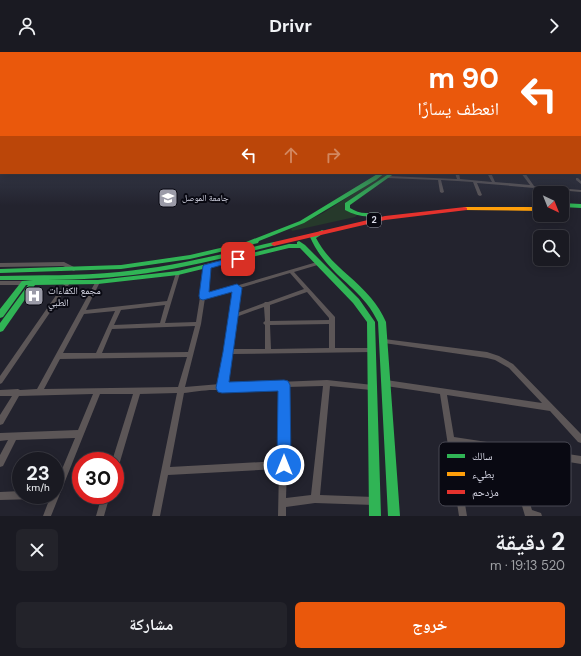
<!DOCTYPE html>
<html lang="ar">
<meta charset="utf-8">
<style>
body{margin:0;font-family:"DM Sans","Noto Naskh Arabic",sans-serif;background:#23232a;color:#f1f3f6;direction:rtl;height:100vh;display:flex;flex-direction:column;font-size:15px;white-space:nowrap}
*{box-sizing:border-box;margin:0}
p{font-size:13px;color:#9fa1a5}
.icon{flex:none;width:22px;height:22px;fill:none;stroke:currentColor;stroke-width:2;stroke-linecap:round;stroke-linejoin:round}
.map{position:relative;height:464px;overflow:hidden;direction:ltr}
.details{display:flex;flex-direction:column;background:#1a1a22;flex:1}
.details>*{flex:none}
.banner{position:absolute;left:0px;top:0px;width:581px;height:122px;box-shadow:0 2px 10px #0003,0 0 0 1px #383840;direction:rtl;background:#ea580c;color:#fff;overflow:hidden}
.needle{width:26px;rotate:137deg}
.controls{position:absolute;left:533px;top:134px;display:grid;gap:8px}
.controls a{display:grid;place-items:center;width:36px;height:36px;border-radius:6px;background:#1a1a22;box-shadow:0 2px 10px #0003,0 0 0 1px #383840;font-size:20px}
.speed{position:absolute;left:12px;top:400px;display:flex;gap:8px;font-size:20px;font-weight:700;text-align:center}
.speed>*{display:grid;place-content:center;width:52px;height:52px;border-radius:50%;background:#1a1a22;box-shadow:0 2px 10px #0003,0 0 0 1px #383840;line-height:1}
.speed small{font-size:10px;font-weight:400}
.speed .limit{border:6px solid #d22;background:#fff;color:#111}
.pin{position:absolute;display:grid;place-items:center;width:34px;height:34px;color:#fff;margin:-17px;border-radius:8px;box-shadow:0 2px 6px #0006}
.me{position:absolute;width:44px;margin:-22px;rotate:0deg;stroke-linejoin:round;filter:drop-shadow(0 0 3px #0008)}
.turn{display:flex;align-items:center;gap:14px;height:84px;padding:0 16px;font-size:18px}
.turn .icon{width:52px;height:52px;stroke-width:2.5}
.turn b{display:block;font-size:28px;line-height:34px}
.lanes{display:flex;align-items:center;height:38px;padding:0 16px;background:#0003;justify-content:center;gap:20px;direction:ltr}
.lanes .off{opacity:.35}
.round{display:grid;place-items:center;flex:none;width:42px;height:42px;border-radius:6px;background:#23232a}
.summary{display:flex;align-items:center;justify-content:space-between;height:68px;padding:0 16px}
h1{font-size:24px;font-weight:700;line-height:30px}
.primary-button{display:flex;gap:8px;margin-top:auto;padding:8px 16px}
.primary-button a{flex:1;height:46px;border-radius:6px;background:#ea580c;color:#fff;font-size:16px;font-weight:700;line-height:46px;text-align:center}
.primary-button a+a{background:#23232a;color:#f1f3f6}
header{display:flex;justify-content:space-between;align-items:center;height:52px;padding:0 16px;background:#1a1a22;font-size:18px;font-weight:700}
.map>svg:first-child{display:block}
.green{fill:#26392b}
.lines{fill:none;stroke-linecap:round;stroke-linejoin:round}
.street{fill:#5c5657;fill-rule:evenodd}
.fast{fill:#30b455;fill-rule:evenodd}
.slow{fill:#ff9f0a;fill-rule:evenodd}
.jam{fill:#e5322d;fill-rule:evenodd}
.route{fill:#1a73e8;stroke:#114b97}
.labels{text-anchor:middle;stroke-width:4;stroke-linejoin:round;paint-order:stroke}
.far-poi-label{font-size:9px;fill:#dbdcea;stroke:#090912;text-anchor:start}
.shield{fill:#090912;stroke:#9c9da9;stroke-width:1}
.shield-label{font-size:9px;font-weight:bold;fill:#dbdcea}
.poi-label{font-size:10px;fill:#dbdcea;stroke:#090912;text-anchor:start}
.key{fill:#090912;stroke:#484853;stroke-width:1}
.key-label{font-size:11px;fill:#dbdcea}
</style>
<header><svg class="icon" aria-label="forward" viewBox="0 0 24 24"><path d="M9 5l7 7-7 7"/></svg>Drivr<svg class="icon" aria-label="person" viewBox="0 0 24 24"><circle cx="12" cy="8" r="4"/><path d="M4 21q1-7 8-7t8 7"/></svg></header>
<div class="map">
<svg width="581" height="464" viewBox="0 0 581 464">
<rect width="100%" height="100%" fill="#23232e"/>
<path class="green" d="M386,121H391L345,151L346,158L357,163L355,165L292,179L291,177L323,161Z"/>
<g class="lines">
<path class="street" d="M391,121H403L401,122L392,123H391Z
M455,121H459L460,127L492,130L487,121H491L495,130L530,133L521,121H525L534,134L581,138V140L477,131L482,143L480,144L478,143L473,130L441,128L444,140L442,141L440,140L438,128L387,126L385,125L387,124L457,127Z
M576,126H578L581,129V132L576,128Z
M64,210L76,216V217L74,219L63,214L0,215V211Z
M317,210H319L321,211V212L294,220L335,265V296H374L375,298L374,300H372L232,302L226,332L327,328L373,333L374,335L373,337L371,338L330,334L320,443L374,445L377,446L378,449L377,452L374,453L315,451L286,455V464H278L279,417L168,423L160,464H152L177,341L140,342L119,413L118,416L115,417V409H112L133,342H100L51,464H43L51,443H55V434L75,386L16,388L3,414L0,415V403L8,388L0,389V381L78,378L93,342L19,344L3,372L0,373V363L12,344H0V338L18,337L20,338L37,337L96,229L98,228L100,230L86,258L167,249L176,221V220H180V221L165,271L196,270L205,214L207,213L209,215L205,243ZM290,221L304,237L268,250H265L264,251L237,261L240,236ZM234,238L226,300L220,332L185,335L201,272L205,246ZM307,240L329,266V268L270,269V253ZM165,253L160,271L114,273L121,258ZM264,255L265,269L263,271L265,273V297H232L236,265ZM115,259L96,301H63L84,262ZM329,272V296L271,297L270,273ZM195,274L188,300L102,301L112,277ZM187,305L178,335L44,337L60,307ZM323,334L311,443L286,446L287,416L288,413L287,410V335ZM281,336L279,409L170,415L184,341C193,340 214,336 222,339L225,338Z
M68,228L70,229V231L2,331L0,332V324L66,229Z
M0,229H24L26,231L24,233H0Z
M382,287H384L487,300L499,304L513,312L581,382V391L578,390L550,359L447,343L454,385L581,404V412L514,401L532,458L541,461L542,464H525L506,400L455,392L467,464H459L440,342L386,334L384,333L383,331L384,329L386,328L542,351L509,316L495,308L487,306L384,291H382L381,289Z
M21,439V443H40L39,446L36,447L0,448V440Z
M102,443H110L104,464H96Z"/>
<path class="fast" d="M580,117H581V120H580Z
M379,121H385L376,128L304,171L259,189L258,191L190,207L121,217L0,221V217L121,213L190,203L246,190L300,169Z
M390,121H395L350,153V156C355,159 360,161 366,161C371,161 376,160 380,162L379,163C367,166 356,164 345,158V151Z
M562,151L581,152V156L562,155Z
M322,178L324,179V181L316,186C331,214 352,223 371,246C377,253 382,261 386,270L400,464H388L378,270C365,242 343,231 325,209C319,202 314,194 310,185Z
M299,189L305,193L359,247L375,270L381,464H369L367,270L353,251L300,196H289L178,223L98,232L35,233L3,279L0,280V271L28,233H26L3,265L0,266V257L22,229L33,228H0V224C39,223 79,224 119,220C171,215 223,202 274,190L277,192L276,193C229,205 181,217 133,223C100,227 68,228 35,228H98L178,219L289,192H297V190Z"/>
<path class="slow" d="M465,155H540V159L463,158V156Z"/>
<path class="jam" d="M465,155L467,156V158L385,168L274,194L271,192L274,190L385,164Z"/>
</g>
<linearGradient id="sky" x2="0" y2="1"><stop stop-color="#131319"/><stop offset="0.58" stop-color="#3f4557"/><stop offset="1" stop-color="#3f4557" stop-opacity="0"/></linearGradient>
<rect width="581" height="154" fill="url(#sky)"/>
<path class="route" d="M238,204L242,207L240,208L211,216L209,240L237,232L242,236L229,330L284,328L288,329L290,333L291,413L289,418L284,420L279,418L277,413L278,339L222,341L218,340L216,336L223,300L232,240L203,248L200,247L199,244L203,214L204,213Z"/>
<defs>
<symbol id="university-square" viewBox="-11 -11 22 22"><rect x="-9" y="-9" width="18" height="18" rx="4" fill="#9b9ba8" stroke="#090912"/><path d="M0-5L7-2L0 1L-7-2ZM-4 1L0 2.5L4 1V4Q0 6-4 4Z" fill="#fff"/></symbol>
<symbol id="hospital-square" viewBox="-11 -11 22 22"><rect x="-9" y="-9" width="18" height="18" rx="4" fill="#9b9ba8" stroke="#090912"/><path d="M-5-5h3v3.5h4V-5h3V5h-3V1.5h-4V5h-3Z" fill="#fff"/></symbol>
</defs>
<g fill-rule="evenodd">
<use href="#university-square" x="157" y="135" width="22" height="22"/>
<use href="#hospital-square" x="23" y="233" width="22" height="22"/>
</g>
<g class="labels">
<g class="far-poi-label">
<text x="182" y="149">جامعة الموصل</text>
</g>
<rect class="shield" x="367" y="161" width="14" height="14" rx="3"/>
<g class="shield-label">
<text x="374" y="171">2</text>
</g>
<g class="poi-label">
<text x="48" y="242">مجمع الكفاءات<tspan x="48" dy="12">الطبي</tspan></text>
</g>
</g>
<rect x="439" y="390" width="132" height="64" rx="6" class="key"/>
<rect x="447" y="402" width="18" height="4" fill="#30b455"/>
<rect x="447" y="420" width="18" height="4" fill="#ff9f0a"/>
<rect x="447" y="438" width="18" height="4" fill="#e5322d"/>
<g class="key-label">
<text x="472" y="408">سالك</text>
<text x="472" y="426">بطيء</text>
<text x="472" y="444">مزدحم</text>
</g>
</svg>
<div class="controls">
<a><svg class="needle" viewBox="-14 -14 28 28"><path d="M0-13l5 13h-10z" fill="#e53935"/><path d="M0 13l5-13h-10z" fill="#9fa1a5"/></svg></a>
<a><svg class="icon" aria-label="search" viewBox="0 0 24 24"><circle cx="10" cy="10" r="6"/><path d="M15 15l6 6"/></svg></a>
</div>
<div class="speed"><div>23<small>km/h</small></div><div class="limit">30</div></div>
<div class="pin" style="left:238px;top:207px;background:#d93025"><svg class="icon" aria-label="arrive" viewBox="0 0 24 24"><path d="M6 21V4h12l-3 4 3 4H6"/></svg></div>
<svg class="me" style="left:284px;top:413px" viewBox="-20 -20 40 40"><circle r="17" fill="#1a73e8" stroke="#fff" stroke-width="3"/><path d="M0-11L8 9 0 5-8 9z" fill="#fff"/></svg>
<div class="banner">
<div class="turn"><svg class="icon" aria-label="left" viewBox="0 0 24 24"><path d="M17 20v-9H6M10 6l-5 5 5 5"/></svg><div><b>90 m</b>انعطف يسارًا</div></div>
<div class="lanes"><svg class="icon" aria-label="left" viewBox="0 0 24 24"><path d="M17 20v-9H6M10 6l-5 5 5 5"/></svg><svg class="icon off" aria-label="ahead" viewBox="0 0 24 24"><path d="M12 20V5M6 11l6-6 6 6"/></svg><svg class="icon off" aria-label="right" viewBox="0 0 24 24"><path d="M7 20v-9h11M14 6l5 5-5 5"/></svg></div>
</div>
</div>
<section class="details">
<div class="summary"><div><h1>2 دقيقة</h1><p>520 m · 19:13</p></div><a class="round"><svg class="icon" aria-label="close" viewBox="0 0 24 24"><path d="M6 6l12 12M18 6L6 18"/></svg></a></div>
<div class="primary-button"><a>خروج</a><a>مشاركة</a></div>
</section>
